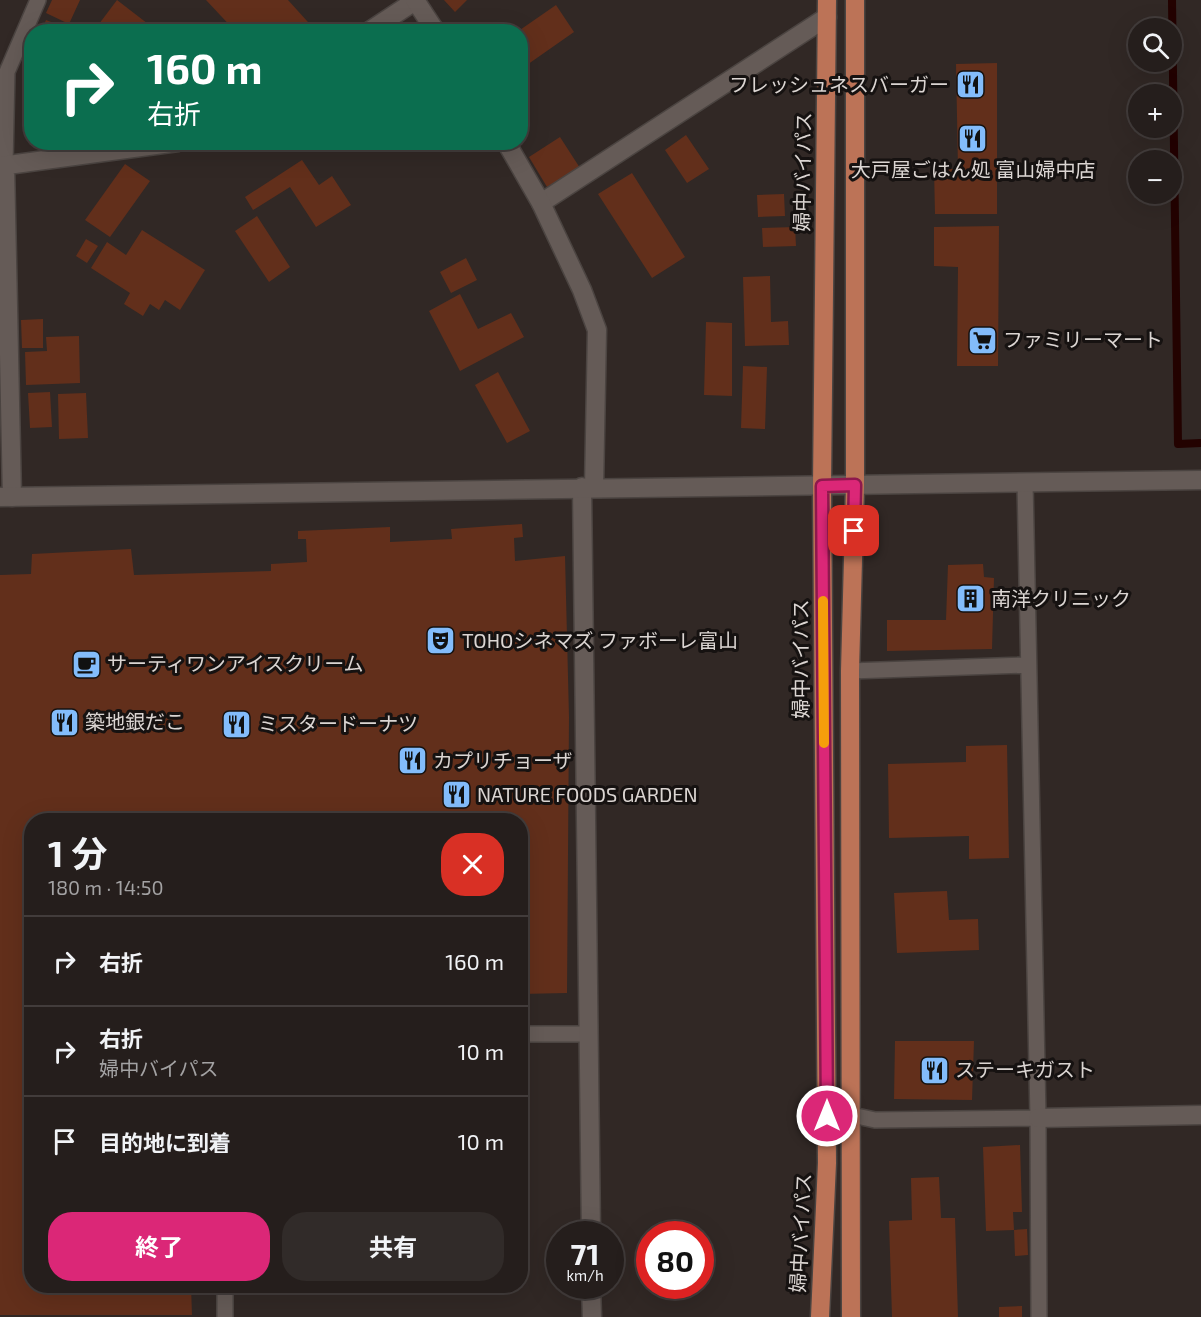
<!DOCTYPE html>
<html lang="ja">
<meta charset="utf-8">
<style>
body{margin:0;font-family:"Exo 2","Noto Sans JP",sans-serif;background:#312b29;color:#f1f3f6;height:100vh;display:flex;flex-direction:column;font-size:22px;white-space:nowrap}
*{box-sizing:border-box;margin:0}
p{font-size:20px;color:#a3a2a3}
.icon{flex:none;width:33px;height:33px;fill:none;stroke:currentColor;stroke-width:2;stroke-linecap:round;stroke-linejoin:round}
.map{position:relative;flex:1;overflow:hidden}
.side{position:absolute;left:24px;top:813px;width:504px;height:480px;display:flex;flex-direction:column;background:#251e1c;border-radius:24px;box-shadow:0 6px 24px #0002,0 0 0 2px #423c3b}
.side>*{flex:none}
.hud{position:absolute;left:24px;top:24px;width:504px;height:126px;border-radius:24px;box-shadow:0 6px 24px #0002,0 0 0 2px #423c3b;background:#0b6e4f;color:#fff;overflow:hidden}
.tools{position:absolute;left:1128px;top:18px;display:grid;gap:12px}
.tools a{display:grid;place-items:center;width:54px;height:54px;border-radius:50%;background:#251e1c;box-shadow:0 6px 24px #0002,0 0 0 2px #423c3b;font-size:30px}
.speed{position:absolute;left:546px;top:1221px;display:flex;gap:12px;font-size:30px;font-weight:700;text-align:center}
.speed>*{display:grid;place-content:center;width:78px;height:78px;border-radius:50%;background:#251e1c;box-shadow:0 6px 24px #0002,0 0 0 2px #423c3b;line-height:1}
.speed small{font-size:15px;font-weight:400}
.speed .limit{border:9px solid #d22;background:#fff;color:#111}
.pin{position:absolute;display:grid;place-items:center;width:51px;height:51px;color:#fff;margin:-26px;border-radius:12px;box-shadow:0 3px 9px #0006}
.me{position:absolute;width:66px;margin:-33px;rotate:0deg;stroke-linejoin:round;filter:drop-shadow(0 0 4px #0008)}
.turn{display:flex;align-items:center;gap:21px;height:126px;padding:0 24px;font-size:27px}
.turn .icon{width:78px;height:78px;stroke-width:2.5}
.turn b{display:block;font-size:42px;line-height:51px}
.round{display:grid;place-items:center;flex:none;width:63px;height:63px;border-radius:24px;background:#312b29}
.headline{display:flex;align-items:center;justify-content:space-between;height:102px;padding:0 24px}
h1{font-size:36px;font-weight:700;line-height:45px}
.primary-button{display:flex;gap:12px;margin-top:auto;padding:12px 24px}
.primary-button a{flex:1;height:69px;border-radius:24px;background:#db2777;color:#fff;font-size:24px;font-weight:700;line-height:69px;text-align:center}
.primary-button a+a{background:#312b29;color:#f1f3f6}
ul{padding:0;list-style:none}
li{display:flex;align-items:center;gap:18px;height:90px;padding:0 24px;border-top:2px solid #423c3b}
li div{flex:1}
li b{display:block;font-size:22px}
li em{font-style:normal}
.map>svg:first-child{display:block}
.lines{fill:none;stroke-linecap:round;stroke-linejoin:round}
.stream{stroke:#230200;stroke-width:8}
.building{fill:#622f1b}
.service-casing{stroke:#4b4441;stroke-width:18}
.minor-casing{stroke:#4b4441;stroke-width:21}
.tertiary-casing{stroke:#4b4441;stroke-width:21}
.trunk-casing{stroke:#4b4441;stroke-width:21}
.service{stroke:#655b57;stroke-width:15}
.minor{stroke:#655b57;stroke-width:18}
.tertiary{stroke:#655b57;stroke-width:18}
.trunk{stroke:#bc7357;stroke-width:18}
.route-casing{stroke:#8e194d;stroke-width:15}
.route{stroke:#db2777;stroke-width:10}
.slow{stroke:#f59e0b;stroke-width:10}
.labels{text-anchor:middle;stroke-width:6;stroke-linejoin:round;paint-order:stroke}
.poi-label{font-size:20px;fill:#dbd5d2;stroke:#161211;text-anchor:start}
.street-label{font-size:20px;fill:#dbd5d2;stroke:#161211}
</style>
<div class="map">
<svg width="1201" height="1317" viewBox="0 0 1201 1317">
<rect width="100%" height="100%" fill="#312825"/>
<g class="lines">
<path class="stream" d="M1172,0L1178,444L1201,443"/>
</g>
<path class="building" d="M52,0H80L69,24L46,13Z
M117,0L152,27L149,32H93Z
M206,0H288L317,32H236Z
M444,0H467L455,12Z
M556,5L574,32L524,67L520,62V32H517Z
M46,20L64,27L62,32H41Z
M997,63V214H935L934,169H958L956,64Z
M686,135L709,169L687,183L665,150Z
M560,137L580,168L547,187L529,157Z
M302,160L319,185L332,176L351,205L316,227L290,187L253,210L245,197Z
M125,164L150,181L110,237L85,220Z
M632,173L685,257L652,278L598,194Z
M784,194L785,216L758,217L757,195Z
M257,216L290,267L269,282L235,231Z
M999,226L998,366H957L958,267L934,266V227Z
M795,227L796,246L763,247L762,228Z
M142,230L205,270L180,310L165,300L159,310L150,304L143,316L124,304L130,293L91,268L107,242L126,255Z
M86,239L98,246L87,263L76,256Z
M466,258L477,280L451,293L440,272Z
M770,276L771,322L788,321L789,345L745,346L743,277Z
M460,294L478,329L511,313L524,337L460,371L429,311Z
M43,319V348H22L21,320Z
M706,322L732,323V396L704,395Z
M79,336L80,383L26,385L25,352L47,351L46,337Z
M743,366L767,367L765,429L741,428Z
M498,372L530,431L507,443L475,385Z
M50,392L52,427L30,428L28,393Z
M86,393L88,438L59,439L58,394Z
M522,524L523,537L514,538L515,561L565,556L569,717L567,993L520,994V820H32V1286H191L192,1315H0V575L31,574L32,554L131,549L134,575L271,571V564L307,562L306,539H298V531L390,527V542L452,539L451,529Z
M983,564L984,577L994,578L992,649L887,651V620H946L948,565Z
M1007,745L1009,858L969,859V836L889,838L888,764L966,762V746Z
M947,891L949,920L978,919L979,950L897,953L894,893Z
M895,1041H974L972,1100L894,1099Z
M1020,1145L1022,1212H1013L1014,1230L986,1231L983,1147Z
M939,1177L941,1218H955L958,1317H892L889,1221L912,1220L911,1178Z
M1027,1229L1028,1255L1015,1256L1014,1230Z
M1022,1306V1317H999V1307Z"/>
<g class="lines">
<defs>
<path id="service" d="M5,165L7,72L38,0
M1025,482L1038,1118L1039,1317
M850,671L1027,665
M520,1034H588
M852,1115L875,1120L1038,1118
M225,1317V1286"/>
<path id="minor" d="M368,32L415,1
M5,165L12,497
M0,166L178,142
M541,203L827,17
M582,487L591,1234
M1038,1118L1201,1115
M591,1286L592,1317"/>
<path id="tertiary" d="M415,0L436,32
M506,142L541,203L582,290L597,330L594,488
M0,497L1201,480"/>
<path id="trunk" d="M820,1317L827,1163L822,486L827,0
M851,1317L850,671L855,485V0"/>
</defs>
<use href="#service" class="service-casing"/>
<use href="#minor" class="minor-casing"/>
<use href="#tertiary" class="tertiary-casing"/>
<use href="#trunk" class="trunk-casing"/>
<use href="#service" class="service"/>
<use href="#minor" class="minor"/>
<use href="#tertiary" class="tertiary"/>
<use href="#trunk" class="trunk"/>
</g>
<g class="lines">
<defs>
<path id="route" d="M827,1116L822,486L855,485L854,531"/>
</defs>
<use href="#route" class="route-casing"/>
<use href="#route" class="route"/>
<path class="slow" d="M823,601L824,743"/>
</g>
<defs>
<symbol id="restaurant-square" viewBox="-11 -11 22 22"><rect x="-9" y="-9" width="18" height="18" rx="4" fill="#83bcfb" stroke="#161211"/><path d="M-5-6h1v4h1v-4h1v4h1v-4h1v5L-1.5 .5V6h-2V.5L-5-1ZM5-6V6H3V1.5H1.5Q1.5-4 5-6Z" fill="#111"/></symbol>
<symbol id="supermarket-square" viewBox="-11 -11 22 22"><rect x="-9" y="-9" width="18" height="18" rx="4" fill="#83bcfb" stroke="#161211"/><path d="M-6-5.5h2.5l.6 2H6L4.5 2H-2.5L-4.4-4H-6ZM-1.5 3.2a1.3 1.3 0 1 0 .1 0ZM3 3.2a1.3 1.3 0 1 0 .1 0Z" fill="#111"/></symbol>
<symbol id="building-square" viewBox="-11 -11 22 22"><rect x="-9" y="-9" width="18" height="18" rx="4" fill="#83bcfb" stroke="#161211"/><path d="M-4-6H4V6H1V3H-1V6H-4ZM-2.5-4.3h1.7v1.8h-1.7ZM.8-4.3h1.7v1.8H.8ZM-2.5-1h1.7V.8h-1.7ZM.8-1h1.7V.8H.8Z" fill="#111"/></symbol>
<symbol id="theatre-square" viewBox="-11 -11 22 22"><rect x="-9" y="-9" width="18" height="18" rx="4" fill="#83bcfb" stroke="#161211"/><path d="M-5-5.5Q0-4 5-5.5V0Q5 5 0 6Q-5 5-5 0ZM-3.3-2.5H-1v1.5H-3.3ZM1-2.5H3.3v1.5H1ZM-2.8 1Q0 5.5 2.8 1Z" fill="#111"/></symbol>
<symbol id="cafe-square" viewBox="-11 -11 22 22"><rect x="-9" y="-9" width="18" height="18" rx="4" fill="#83bcfb" stroke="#161211"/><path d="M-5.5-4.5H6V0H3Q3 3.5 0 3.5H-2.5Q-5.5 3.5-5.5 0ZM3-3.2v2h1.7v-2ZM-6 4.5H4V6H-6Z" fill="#111"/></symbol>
</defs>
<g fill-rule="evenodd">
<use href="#restaurant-square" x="954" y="68" width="33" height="33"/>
<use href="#restaurant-square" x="956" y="122" width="33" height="33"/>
<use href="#supermarket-square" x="966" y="324" width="33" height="33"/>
<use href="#building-square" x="954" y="582" width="33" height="33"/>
<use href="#theatre-square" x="424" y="624" width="33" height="33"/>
<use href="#cafe-square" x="70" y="648" width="33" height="33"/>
<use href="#restaurant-square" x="48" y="706" width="33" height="33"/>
<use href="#restaurant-square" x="220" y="708" width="33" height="33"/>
<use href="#restaurant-square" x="396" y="744" width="33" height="33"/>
<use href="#restaurant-square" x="440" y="778" width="33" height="33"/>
<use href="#restaurant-square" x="918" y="1054" width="33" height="33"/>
</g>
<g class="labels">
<g class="poi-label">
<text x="949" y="92" text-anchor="end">フレッシュネスバーガー</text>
<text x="973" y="177" text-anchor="middle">大戸屋ごはん処 富山婦中店</text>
<text x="1003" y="347">ファミリーマート</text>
<text x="991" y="606">南洋クリニック</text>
<text x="462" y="648">TOHOシネマズ ファボーレ富山</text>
<text x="107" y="671">サーティワンアイスクリーム</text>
<text x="85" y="729">築地銀だこ</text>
<text x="258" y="731">ミスタードーナツ</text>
<text x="433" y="768">カプリチョーザ</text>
<text x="477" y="802">NATURE FOODS GARDEN</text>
<text x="955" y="1077">ステーキガスト</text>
</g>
<g class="street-label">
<text transform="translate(803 172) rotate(-89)" y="7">婦中バイパス</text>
<text transform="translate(801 659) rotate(-90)" y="7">婦中バイパス</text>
<text transform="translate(801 1233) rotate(-87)" y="7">婦中バイパス</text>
</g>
</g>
</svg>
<div class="tools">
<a><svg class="icon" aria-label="search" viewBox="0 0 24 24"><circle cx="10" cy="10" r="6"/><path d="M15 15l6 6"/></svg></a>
<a>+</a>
<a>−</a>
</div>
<div class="speed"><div>71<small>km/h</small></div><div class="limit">80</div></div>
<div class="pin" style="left:854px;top:531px;background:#d93025"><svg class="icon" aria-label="arrive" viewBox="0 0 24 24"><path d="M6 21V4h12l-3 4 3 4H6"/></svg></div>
<svg class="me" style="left:827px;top:1116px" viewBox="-20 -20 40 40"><circle r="17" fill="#db2777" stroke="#fff" stroke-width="3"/><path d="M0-11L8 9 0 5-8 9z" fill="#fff"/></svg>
<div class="hud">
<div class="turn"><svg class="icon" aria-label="right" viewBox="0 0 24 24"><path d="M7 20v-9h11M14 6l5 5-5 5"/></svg><div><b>160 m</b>右折</div></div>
</div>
<section class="side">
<div class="headline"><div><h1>1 分</h1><p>180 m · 14:50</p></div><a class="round" style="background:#d93025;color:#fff"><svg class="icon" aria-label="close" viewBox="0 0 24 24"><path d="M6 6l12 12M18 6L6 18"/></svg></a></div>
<ul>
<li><svg class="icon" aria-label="right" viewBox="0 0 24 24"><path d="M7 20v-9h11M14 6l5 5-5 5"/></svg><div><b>右折</b></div><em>160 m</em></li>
<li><svg class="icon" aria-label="right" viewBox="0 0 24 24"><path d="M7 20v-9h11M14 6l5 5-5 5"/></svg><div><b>右折</b><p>婦中バイパス</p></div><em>10 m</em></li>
<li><svg class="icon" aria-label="arrive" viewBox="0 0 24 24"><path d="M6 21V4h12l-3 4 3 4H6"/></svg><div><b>目的地に到着</b></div><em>10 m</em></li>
</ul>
<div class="primary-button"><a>終了</a><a>共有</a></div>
</section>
</div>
